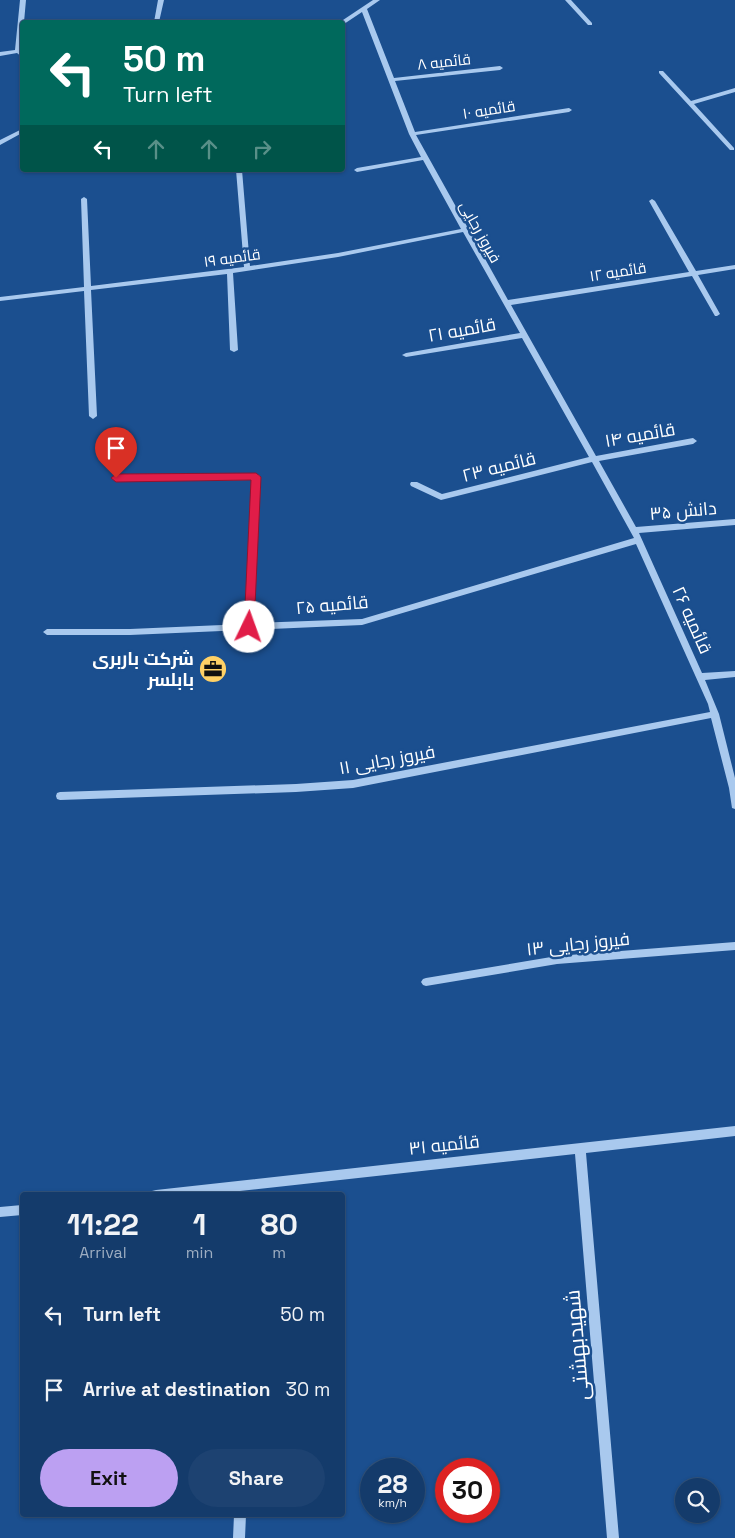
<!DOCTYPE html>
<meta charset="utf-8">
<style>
body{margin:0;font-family:"Space Grotesk",Cairo,sans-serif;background:#1d4271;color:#f1f3f6;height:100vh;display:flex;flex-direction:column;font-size:19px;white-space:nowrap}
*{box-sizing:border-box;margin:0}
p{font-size:16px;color:#9dadc1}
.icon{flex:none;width:28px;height:28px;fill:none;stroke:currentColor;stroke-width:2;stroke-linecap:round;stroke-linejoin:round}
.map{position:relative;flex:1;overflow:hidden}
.sheet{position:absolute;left:20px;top:1192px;width:325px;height:325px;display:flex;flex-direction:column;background:#143b6b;border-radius:5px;box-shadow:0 1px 4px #0004,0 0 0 1px #33557e}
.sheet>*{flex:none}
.top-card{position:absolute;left:20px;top:20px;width:325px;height:152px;border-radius:5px;box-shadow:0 1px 4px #0004,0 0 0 1px #33557e;background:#00695c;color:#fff;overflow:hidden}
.controls{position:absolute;left:675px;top:1478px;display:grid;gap:10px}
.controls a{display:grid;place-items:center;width:45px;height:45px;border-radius:50%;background:#143b6b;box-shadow:0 1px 4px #0004,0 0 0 1px #33557e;font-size:25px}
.speed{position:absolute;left:360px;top:1458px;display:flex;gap:10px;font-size:25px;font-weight:700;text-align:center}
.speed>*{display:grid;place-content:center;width:65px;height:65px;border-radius:50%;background:#143b6b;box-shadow:0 1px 4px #0004,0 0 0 1px #33557e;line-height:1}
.speed small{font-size:12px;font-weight:400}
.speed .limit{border:8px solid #d22;background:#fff;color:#111}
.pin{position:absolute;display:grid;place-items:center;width:42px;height:42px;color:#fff;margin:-51px -21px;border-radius:50% 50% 50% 0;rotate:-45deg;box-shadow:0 0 5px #0007}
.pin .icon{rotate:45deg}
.me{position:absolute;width:55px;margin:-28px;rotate:3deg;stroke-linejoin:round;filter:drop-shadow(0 0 4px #0008)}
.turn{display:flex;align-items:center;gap:18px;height:105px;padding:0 20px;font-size:22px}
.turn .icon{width:65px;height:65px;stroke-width:2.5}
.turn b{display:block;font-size:35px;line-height:42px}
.lanes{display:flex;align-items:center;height:48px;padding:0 20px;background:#0003;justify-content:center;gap:25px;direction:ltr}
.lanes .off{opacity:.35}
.eta{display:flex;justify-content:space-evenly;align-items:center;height:85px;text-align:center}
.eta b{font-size:30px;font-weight:600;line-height:35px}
.action{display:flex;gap:10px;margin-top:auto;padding:10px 20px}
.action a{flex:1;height:58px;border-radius:30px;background:#bca0f2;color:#111;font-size:20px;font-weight:600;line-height:58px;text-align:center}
.action a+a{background:#1d4271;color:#f1f3f6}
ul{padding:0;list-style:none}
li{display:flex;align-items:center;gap:15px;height:75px;padding:0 20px}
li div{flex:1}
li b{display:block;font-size:19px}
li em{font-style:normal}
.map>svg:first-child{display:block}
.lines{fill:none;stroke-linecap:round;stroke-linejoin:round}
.minor{fill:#a9c9ee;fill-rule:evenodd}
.route{fill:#e11d48;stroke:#92132f}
.labels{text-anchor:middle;stroke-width:5;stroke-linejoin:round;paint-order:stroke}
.far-street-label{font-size:15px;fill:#fff;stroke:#1b4f8f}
.street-label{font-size:18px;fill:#fff;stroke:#1b4f8f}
.poi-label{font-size:18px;font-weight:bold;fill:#fff;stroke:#1b4f8f;text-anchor:end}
.near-street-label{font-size:21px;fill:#fff;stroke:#1b4f8f}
</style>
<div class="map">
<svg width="735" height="1538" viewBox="0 0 735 1538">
<rect width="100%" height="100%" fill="#1b4f8f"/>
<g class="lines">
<path class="minor" d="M20,0H26L24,22H22L21,51L22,52V57L17,53L0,56V52L15,50Z
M158,0H164L159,22H154Z
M373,0H380L367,9L394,78L500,66L503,68L500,70L395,81L415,132L569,108L572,110L569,112L416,135L508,300L689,272L649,201L652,199L655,201L696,271L735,265V269L698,275L720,314L717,316H715L692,276L511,305L596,456L693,438L697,441L693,444L599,461L636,527L735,519V525L639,533L702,673L735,671V677L705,680L719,714L735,778V809L732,808L729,788L711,718L353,788L296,792L60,800L57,799L56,796L57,793L60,792L296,784L353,780L710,712L708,704L636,544L362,625L130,635H47L43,632L47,629H130L245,624L252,480L116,481L112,478L116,475H259L260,477L253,623L362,619L634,538L592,462L441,500L411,486L410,484L411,482H417L442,494L589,457L522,338L406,357L402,355L406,353L520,333L463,232L338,257L233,273L238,350L234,352L230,350L227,274L91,290L97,416L93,419L89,416L84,291L0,301V297L84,287L81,199L84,197L87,199L91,286L244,267L236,170H242L250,266L338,253L461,229L423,160L357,172L354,170L357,168L421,157L409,134L362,12L344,24L340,22Z
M565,0H571L592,23V25H588Z
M659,71H663L691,101L735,88V92L694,104L734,148V150H730L659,73Z
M22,129V133L0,145V140Z
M735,942V950L557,964L426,986L423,985L421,982L423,979L426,978L557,956Z
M735,1126V1136L586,1153L619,1538H607L575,1154L203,1195H151L152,1191L156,1190Z
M22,1205V1215L0,1217V1207Z
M234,1515H246L245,1538H233Z"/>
</g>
<path class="route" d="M256,473L261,477L254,627L249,631L244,627L251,480L116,482L111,478L116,474Z"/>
<defs>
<symbol id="office-disc" viewBox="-11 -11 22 22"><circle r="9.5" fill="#ffd166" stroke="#1b4f8f"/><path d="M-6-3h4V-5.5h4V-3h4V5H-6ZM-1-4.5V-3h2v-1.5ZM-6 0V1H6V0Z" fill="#111"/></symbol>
</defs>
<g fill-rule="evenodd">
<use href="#office-disc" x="197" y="653" width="32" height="32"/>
</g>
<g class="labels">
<g class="far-street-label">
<text transform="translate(444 62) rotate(-6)" y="5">قائمیه ۸</text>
<text transform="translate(489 110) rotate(-9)" y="5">قائمیه ۱۰</text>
<text transform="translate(480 232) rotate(61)" y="5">فیروز رجایی</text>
<text transform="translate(232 258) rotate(-8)" y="5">قائمیه ۱۹</text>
<text transform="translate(618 272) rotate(-9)" y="5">قائمیه ۱۲</text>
</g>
<g class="street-label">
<text transform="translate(462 330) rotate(-10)" y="6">قائمیه ۲۱</text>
<text transform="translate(640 435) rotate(-10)" y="6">قائمیه ۱۴</text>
<text transform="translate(499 467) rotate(-14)" y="6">قائمیه ۲۳</text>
<text transform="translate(683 511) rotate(-5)" y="6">دانش ۳۵</text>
<text transform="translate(332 605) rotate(-5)" y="6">قائمیه ۲۵</text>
<text transform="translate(692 620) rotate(66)" y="6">قائمیه ۲۶</text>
<text transform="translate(387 760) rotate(-10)" y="6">فیروز رجایی ۱۱</text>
<text transform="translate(578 944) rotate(-6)" y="6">فیروز رجایی ۱۳</text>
<text transform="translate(444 1145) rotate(-6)" y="6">قائمیه ۳۱</text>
</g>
<g class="poi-label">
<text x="194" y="665">شرکت باربری<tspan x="194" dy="21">بابلسر</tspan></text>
</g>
<g class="near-street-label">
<text transform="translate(577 1345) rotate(-95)" y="7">شهیدبهشتی</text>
</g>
</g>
</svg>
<div class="controls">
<a><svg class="icon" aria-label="search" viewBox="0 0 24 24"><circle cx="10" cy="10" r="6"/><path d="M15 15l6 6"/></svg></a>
</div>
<div class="speed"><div>28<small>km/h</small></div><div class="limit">30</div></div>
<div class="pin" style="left:116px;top:478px;background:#d93025"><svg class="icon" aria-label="arrive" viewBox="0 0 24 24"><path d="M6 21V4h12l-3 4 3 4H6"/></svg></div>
<svg class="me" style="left:249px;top:627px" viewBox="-20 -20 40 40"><circle r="19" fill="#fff"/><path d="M0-13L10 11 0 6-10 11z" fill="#e11d48"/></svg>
<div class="top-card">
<div class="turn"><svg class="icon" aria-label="left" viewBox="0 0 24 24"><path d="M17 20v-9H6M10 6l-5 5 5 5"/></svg><div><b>50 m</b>Turn left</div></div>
<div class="lanes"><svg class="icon" aria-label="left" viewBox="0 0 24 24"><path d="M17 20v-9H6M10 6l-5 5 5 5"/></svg><svg class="icon off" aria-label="ahead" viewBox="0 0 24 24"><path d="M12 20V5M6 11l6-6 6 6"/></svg><svg class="icon off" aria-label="ahead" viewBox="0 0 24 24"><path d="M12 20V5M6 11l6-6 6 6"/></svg><svg class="icon off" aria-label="right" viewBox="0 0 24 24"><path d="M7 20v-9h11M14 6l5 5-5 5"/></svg></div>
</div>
<section class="sheet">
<div class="eta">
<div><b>11:22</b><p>Arrival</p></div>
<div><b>1</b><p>min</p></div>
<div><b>80</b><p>m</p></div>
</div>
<ul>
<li><svg class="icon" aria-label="left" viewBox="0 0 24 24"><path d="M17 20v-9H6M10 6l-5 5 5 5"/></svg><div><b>Turn left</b></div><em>50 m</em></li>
<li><svg class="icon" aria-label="arrive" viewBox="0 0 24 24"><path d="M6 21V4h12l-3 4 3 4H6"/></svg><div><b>Arrive at destination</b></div><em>30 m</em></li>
</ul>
<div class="action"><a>Exit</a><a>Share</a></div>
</section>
</div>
